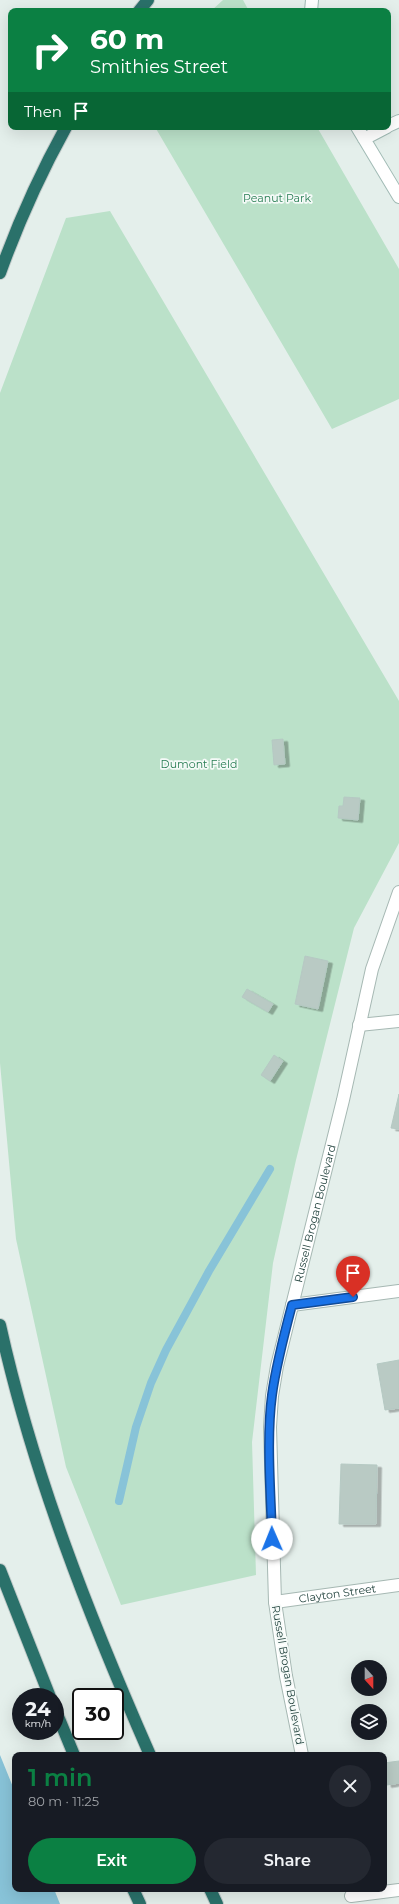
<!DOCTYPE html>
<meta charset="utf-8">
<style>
body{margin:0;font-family:Montserrat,sans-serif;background:#242831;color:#f1f3f6;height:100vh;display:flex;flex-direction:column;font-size:15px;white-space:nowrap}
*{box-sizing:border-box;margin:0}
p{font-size:13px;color:#9ea1a6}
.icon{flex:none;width:22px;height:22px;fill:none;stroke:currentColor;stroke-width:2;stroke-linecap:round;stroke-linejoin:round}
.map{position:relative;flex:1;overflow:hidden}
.side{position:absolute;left:12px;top:1752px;width:375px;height:140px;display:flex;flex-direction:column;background:#171b24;border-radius:8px;box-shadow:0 4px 16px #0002}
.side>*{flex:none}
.hud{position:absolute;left:8px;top:8px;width:383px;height:122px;border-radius:8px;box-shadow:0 4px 16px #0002;background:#0b8043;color:#fff;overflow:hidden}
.needle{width:26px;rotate:159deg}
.tools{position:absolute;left:351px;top:1660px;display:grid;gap:8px}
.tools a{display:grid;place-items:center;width:36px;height:36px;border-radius:50%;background:#171b24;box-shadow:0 4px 16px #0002;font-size:20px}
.speed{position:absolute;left:12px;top:1688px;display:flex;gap:8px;font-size:20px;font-weight:700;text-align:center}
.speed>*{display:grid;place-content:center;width:52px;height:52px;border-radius:50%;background:#171b24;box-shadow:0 4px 16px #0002;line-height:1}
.speed small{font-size:10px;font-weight:400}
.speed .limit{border:2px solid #111;border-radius:6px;background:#fff;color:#111}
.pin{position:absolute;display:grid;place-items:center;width:34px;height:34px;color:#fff;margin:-41px -17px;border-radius:50% 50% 50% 0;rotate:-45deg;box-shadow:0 0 4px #0007}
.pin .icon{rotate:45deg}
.me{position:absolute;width:44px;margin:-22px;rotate:359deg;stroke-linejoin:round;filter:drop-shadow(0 0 3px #0008)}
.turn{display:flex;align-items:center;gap:14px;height:84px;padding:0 16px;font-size:18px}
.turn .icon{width:52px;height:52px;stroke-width:2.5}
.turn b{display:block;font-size:28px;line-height:34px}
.then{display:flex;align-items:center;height:38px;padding:0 16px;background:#0003;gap:8px;font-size:15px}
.round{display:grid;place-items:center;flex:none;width:42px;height:42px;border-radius:21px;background:#242831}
.summary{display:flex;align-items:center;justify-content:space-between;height:68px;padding:0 16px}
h1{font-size:24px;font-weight:600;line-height:30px;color:#0b8043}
.cta{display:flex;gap:8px;margin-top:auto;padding:8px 16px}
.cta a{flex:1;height:46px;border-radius:24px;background:#0b8043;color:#fff;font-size:16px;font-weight:600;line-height:46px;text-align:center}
.cta a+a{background:#242831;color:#f1f3f6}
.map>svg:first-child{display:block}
.green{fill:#bbe1c9}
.water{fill:#88c3d8}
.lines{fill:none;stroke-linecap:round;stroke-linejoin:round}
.stream{stroke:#88c3d8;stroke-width:8}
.building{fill:#b9cac4;stroke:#b5c9c3;filter:url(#shadow)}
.street-casing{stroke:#a6b8b3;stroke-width:14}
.secondary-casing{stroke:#a1bbb5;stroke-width:14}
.highway-casing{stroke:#c1cac9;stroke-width:14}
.street{stroke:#fff;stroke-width:12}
.secondary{stroke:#fff;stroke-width:12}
.highway{stroke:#2a716a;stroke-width:12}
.route-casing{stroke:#114b97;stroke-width:10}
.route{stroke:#1a73e8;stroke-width:7}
.labels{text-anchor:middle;stroke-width:3.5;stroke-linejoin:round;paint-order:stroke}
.park-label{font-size:11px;fill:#277d52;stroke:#f5faf8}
.street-label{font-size:11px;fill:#21423d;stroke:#f5faf8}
</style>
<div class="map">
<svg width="399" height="1904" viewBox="0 0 399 1904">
<defs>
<filter id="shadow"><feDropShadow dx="4.5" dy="2.5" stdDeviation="0" flood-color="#0004"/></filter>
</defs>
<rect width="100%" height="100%" fill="#e4efeb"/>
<path class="green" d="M223,0H243L249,11H211Z
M155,127H317L399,269V399L332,429Z
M110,211L399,701V843L354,928L296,1160L273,1263L252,1442L256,1575L121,1605L66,1467L16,1239L0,1063V393L66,218Z"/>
<path class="water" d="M0,1755L15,1792V1889H54L60,1904H0Z"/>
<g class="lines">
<path class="stream" d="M119,1501L136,1427L151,1383L166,1350L209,1271L270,1169"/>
</g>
<path class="building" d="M283,739L285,764L274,765L272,740Z
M344,797L360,798L358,820L338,818L339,806H343Z
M305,956L328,961L318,1009L295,1004Z
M247,989L273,1004L268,1012L242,997Z
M274,1055L283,1061L270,1081L261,1075Z
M399,1094V1129L391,1128Z
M399,1360V1408L385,1410L377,1364Z
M341,1464L377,1465L376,1524H339Z
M399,1761V1783L387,1785L384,1763Z"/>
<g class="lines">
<defs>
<g id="street">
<path d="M359,1025L399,1021"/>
<path d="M292,1305L399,1291"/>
<path id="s1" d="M275,1602L399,1585"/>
<path id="s2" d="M302,1755L286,1676L275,1602L270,1427L272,1396L277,1366L343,1100L372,969L399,892"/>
<path d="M351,1896L399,1890"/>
</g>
<path id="secondary" d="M311,11L312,0
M388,126L399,121
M357,127L399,197
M364,139L387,127"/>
<path id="highway" d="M139,11L148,0
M0,273C18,223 40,174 66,127
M0,1325C33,1474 89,1616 150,1755
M0,1570L50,1697
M55,1709L74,1755
M133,1889L140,1904
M210,1889L217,1904"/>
</defs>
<use href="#street" class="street-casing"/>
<use href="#secondary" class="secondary-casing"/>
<use href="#highway" class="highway-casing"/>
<use href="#street" class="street"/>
<use href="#secondary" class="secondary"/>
<use href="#highway" class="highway"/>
</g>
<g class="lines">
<defs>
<path id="route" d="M272,1539C271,1494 266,1440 272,1395C276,1365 284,1335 292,1305L353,1297"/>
</defs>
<use href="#route" class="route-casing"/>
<use href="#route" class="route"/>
</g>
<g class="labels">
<g class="park-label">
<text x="277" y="202">Peanut Park</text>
<text x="199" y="768">Dumont Field</text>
</g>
<g class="street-label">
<text dy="4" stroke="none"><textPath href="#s2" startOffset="549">Russell Brogan Boulevard</textPath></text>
<text dy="4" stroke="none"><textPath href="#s1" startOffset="63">Clayton Street</textPath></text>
<text transform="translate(288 1675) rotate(80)" y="4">Russell Brogan Boulevard</text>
</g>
</g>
</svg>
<div class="tools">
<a><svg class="needle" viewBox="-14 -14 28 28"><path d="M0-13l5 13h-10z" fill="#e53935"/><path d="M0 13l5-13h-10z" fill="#9ea1a6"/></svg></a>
<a><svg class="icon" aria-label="layers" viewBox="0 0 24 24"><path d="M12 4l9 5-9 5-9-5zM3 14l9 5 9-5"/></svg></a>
</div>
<div class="speed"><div>24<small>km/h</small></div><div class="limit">30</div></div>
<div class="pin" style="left:353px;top:1297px;background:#d93025"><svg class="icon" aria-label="arrive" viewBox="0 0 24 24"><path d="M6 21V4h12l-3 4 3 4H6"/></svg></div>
<svg class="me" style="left:272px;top:1539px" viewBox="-20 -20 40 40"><circle r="19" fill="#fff"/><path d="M0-13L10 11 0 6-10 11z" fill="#1a73e8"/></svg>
<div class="hud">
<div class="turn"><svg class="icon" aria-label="right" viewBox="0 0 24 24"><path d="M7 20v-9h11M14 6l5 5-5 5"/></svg><div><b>60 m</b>Smithies Street</div></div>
<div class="then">Then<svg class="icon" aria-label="arrive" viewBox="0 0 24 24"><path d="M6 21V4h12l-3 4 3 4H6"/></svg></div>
</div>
<section class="side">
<div class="summary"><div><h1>1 min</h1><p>80 m · 11:25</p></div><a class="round"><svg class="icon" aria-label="close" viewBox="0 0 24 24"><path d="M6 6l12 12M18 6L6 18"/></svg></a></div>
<div class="cta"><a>Exit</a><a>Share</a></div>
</section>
</div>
